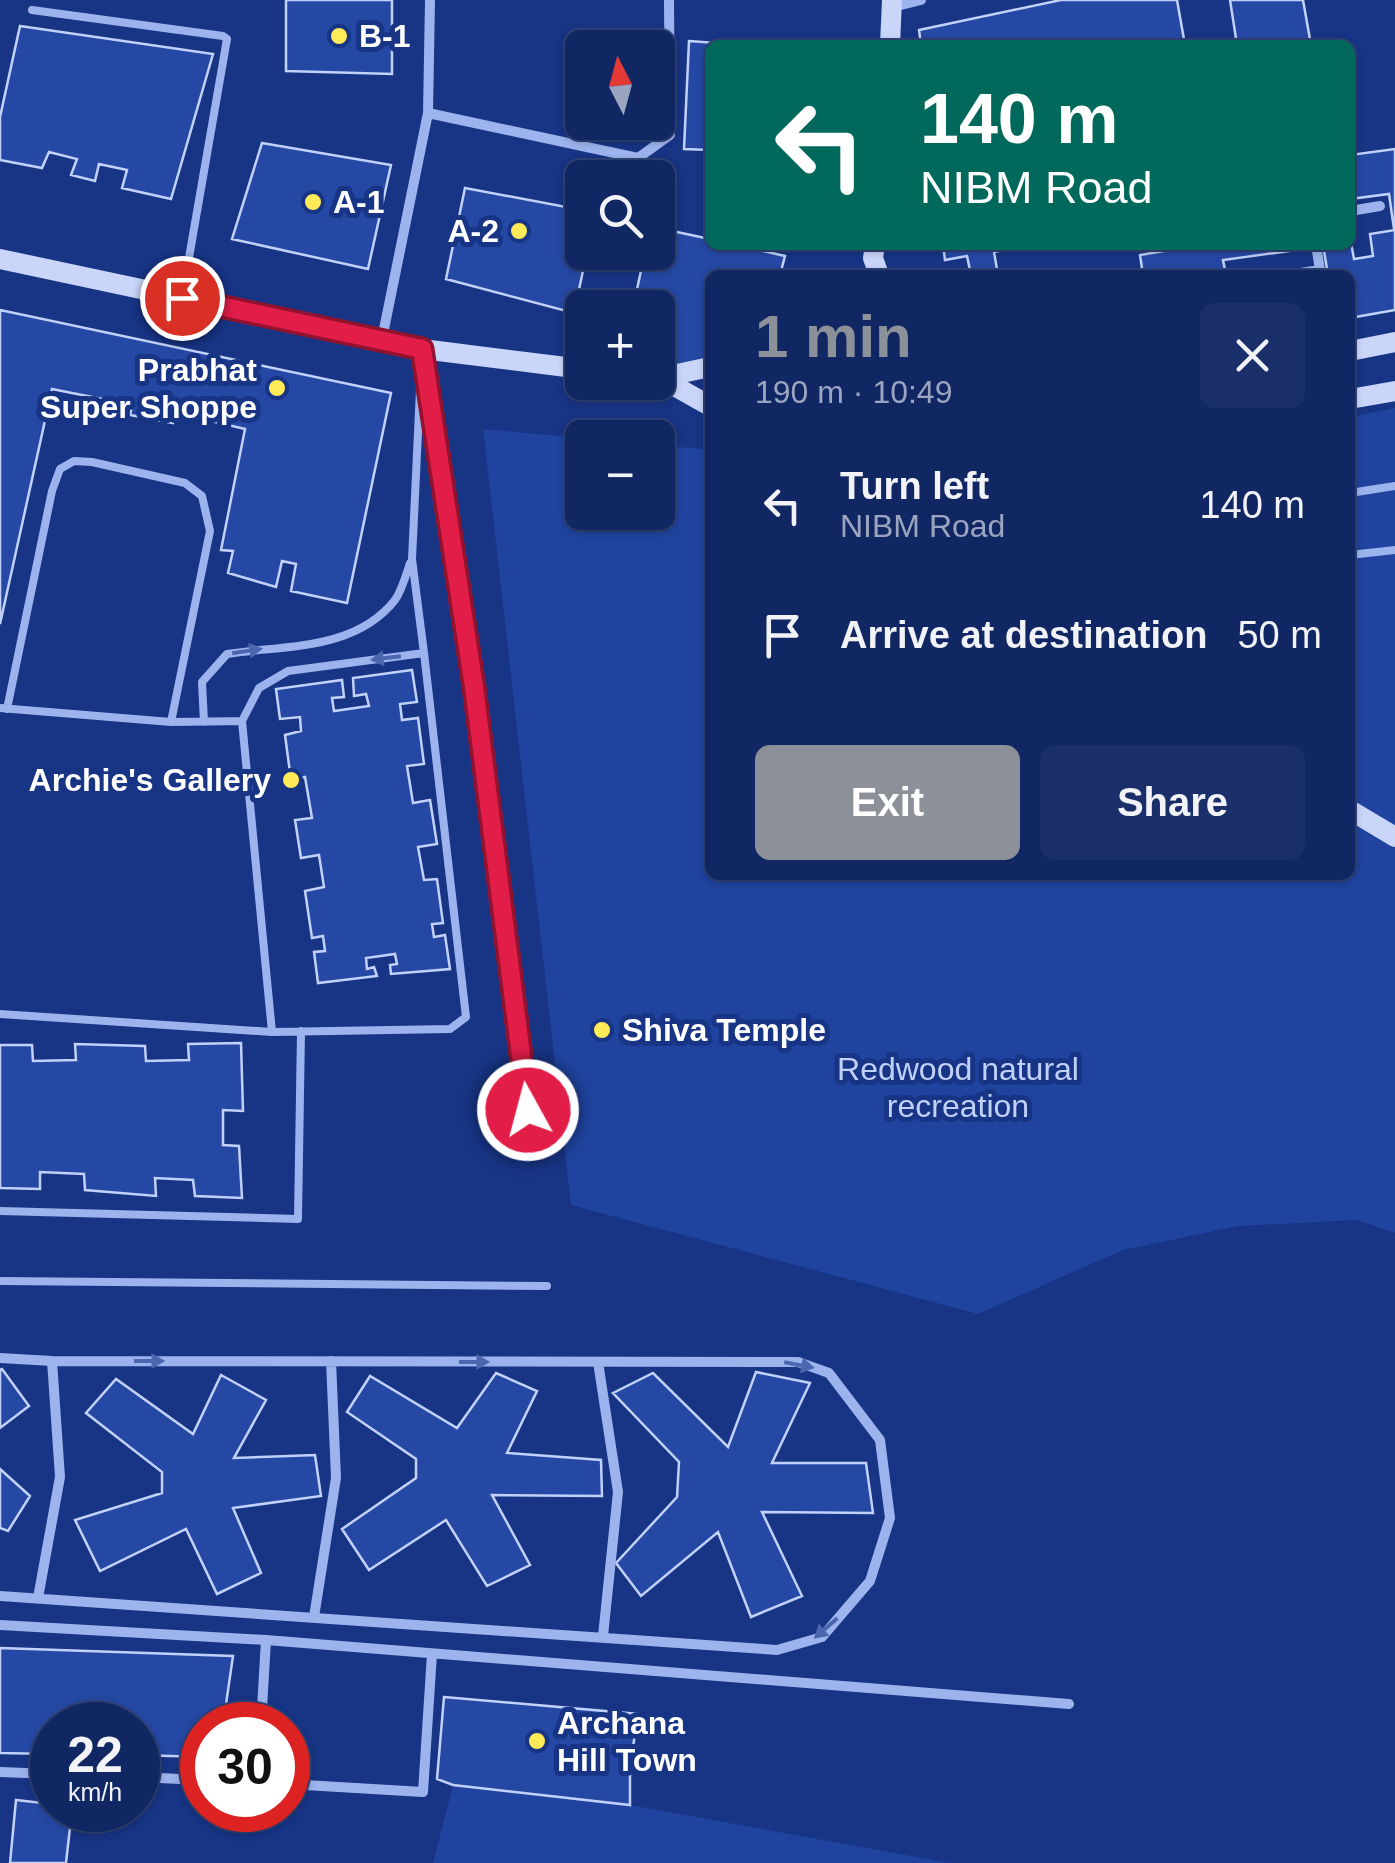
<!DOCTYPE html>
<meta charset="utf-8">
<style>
body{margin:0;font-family:Helvetica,sans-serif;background:#1a2f6a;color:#f1f3f6;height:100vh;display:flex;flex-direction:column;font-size:38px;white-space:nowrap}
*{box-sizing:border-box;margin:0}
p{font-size:32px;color:#9ca5bf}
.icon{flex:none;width:55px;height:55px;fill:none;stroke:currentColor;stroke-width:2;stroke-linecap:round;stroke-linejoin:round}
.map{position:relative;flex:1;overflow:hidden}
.drawer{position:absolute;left:705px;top:270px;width:650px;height:610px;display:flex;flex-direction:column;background:#112764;border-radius:15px;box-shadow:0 2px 8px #0004,0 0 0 2px #304478}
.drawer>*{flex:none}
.guide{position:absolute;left:705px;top:40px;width:650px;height:210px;border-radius:15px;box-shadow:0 2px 8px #0004,0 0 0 2px #304478;background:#00695c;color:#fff;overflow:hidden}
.needle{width:65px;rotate:354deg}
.tools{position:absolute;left:565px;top:30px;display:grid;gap:20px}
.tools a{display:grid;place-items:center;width:110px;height:110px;border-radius:15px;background:#112764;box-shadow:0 2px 8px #0004,0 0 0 2px #304478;font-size:50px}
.speed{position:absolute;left:30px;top:1702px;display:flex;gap:20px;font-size:50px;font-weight:700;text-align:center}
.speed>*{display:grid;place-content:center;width:130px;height:130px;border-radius:50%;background:#112764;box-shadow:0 2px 8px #0004,0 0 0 2px #304478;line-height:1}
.speed small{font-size:25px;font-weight:400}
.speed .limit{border:15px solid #d22;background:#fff;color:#111}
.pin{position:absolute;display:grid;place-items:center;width:85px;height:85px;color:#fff;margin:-42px;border:5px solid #fff;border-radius:50%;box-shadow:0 2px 10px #0007}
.me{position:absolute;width:110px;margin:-55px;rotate:353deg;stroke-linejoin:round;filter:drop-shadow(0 0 8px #0008)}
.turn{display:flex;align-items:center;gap:35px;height:210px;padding:0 50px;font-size:45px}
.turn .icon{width:130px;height:130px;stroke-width:2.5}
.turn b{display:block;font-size:70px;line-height:85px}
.round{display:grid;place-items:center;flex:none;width:105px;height:105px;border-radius:15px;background:#1a2f6a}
.overview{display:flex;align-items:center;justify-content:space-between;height:170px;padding:0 50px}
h1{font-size:60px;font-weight:600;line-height:75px;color:#8c9099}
.action{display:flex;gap:20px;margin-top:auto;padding:20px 50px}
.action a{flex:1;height:115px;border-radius:15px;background:#8c9099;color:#fff;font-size:40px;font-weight:600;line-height:115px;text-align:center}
.action a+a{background:#1a2f6a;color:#f1f3f6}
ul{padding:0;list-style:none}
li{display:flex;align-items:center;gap:30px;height:130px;padding:0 50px}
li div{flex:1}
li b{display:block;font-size:38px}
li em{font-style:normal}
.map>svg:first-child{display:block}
.green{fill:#1f439f}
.building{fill:#2548a4;stroke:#c1d1fa;stroke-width:2.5}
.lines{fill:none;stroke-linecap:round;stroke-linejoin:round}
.lane{stroke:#9cb3ed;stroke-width:8}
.street{stroke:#9cb3ed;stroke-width:10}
.secondary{stroke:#c9d6f9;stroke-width:20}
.oneway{fill:#4c67af}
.route-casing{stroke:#92132f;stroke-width:25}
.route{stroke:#e11d48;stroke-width:18}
.poi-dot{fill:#ffeb58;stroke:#173485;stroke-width:4}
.labels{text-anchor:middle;stroke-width:10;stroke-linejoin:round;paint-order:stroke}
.poi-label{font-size:32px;font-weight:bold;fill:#fff;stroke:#173485;text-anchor:start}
.park-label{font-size:32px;fill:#c1d1fa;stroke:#173485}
</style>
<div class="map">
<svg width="1395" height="1863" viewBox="0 0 1395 1863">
<rect width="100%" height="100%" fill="#173485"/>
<path class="green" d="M1395,408V1233L1357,1220L1239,1226L1123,1250L978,1314L571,1205L483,429L582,438V512H658V445L710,450V875H1350V417Z
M453,1785L630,1805L950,1863H433Z"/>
<path class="building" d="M286,0H392V74L286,71Z
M1061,0H1177L1185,45H921L919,30Z
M1230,0H1303L1311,45H1237Z
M20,26L213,54L171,199L122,188L127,170L99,164L95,181L71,175L77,159L49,152L42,168L0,160V117Z
M689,41L744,45H710V150L684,149Z
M262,143L391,165L368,269L232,239Z
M1395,149V228L1394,229L1389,194L1350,199V155Z
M465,188L582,210V252H587L574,313L446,279Z
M658,228L710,239V245H736L785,256L780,275H710V378L658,364V308H633L645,252H658Z
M1395,230V310L1350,318V275H1328L1323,245H1350V237L1354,259L1373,256L1370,234Z
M943,245H1012L1013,248L994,252L998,275H971L967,256L945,260Z
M1200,245H1303L1304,249L1223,260L1226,275H1143L1140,255Z
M0,310L391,393L347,603L291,591L296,564L282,561L276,587L228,573L233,551L221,550L245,429L177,413L173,423L130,415L132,405L52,389L0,624Z
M412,670L417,702L400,704L402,720L418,718L424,764L407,766L413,803L430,800L437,844L418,847L424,880L437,879L443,923L432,924L434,937L445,935L450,969L391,974L390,965L397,964L395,954L366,958L367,969L374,967L377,976L318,983L314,952L325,951L323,936L312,938L305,891L324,887L319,855L301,858L295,820L312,818L305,777L291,780L285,735L301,731L300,717L280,719L276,689L342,680L344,697L332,698L334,711L369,706L366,694L354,696L353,678Z
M241,1043L243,1111L223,1110V1145L239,1146L242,1198L195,1196L193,1180L155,1178L156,1196L85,1190L84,1174L40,1172V1189L0,1188V1045H32L33,1061L76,1060L75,1044L145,1046L146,1061L189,1060L188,1044Z
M2,1369L29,1406L0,1428V1370Z
M756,1372L810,1383L772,1463H866L873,1513L762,1512L802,1596L751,1617L718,1532L641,1596L616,1563L677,1497L679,1462L613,1393L653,1373L728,1447Z
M496,1373L537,1391L507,1453L601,1460L602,1496L492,1495L530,1565L487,1586L446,1520L369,1570L342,1529L416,1478V1459L347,1412L370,1376L457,1428Z
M221,1375L266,1400L234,1458L315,1455L321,1496L233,1508L261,1573L217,1594L186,1529L100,1571L75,1520L162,1493V1472L86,1413L116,1379L193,1434Z
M0,1469L30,1496L8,1531L0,1528Z
M0,1648L233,1656L223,1725H202V1757L138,1755V1725H52V1754L0,1753Z
M444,1697L638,1714L630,1767V1805L453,1785L437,1779Z
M16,1800L52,1804V1810H72L66,1863H10Z"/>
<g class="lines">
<path class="lane" d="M32,10L223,36L227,39L182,298
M1350,493L1395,486
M1350,555L1395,550
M0,708L171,722L242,721L272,1032L0,1014
M7,709L52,491L60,469L74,461L92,462L185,483L202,496L210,531L171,722
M242,721L259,688L288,671L424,653L412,559L421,369
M204,722L202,682L227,654C284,645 355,651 395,600C402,590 406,575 410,563
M272,1032L450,1029L466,1017L424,653
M0,1211L298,1219L301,1031
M0,1281L547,1286"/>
<path class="street" d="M893,7L921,0
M428,113L638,158L670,135L669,0
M1350,211L1380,206
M1287,275L1320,270L1316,245
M382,339L428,113L430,0
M422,349L474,687L533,1149
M0,1358L52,1361L798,1362L829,1373L880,1440L890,1518L870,1581L822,1637L777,1650L0,1596
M598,1362L618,1492L603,1636
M38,1598L60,1477L52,1361
M314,1617L336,1478L331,1361
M0,1625L266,1640
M261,1725L266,1640L1069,1704
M0,1772L52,1774
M138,1777L202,1780
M288,1784L423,1792L432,1654"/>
<path class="secondary" d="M890,45L892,0
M875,245L873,258L879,275
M0,259L422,349L582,369
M1350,351L1395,342
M658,378L710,367
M662,379L710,406
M1350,399L1395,391
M1350,810L1395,837"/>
</g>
<defs><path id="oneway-solid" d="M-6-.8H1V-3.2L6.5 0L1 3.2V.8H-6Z" transform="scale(2.5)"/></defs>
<g class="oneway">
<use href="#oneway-solid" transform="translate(247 651) rotate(-9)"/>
<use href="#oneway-solid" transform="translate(386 658) rotate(173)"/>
<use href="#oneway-solid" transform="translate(149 1361)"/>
<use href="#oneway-solid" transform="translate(474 1362)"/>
<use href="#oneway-solid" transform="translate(799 1365) rotate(11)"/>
<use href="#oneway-solid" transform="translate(826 1628) rotate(139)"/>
</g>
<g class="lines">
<defs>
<path id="route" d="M182,298L422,349L474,687L528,1110"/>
</defs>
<use href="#route" class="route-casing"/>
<use href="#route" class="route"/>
</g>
<g class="poi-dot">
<circle cx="339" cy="36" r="10"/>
<circle cx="313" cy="202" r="10"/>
<circle cx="519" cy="231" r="10"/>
<circle cx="277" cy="388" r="10"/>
<circle cx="291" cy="780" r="10"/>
<circle cx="602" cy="1030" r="10"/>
<circle cx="537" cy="1741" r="10"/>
</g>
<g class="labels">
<g class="poi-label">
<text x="359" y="47">B-1</text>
<text x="333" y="213">A-1</text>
<text x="499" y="242" text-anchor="end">A-2</text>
<text x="257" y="381" text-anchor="end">Prabhat<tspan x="257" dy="37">Super Shoppe</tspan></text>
<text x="271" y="791" text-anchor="end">Archie's Gallery</text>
<text x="622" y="1041">Shiva Temple</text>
<text x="557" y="1734">Archana<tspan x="557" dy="37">Hill Town</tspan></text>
</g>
<g class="park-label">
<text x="958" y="1080">Redwood natural<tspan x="958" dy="37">recreation</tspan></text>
</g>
</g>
</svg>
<div class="tools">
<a><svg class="needle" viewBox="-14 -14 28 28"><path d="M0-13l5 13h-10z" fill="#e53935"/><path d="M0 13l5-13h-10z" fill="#9ca5bf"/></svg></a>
<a><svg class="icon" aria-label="search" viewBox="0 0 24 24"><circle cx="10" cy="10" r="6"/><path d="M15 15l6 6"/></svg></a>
<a>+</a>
<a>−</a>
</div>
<div class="speed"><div>22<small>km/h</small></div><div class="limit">30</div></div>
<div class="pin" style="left:182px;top:298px;background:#d93025"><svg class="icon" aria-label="arrive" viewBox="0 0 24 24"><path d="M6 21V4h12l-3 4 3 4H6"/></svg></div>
<svg class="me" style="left:528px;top:1110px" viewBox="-20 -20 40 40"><circle r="17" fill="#e11d48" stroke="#fff" stroke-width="3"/><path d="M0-11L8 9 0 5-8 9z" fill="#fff"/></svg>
<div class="guide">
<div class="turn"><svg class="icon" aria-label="left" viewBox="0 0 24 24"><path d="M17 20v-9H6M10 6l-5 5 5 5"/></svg><div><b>140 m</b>NIBM Road</div></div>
</div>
<section class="drawer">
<div class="overview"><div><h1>1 min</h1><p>190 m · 10:49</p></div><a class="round"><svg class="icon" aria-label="close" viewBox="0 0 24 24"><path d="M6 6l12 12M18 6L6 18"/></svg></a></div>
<ul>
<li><svg class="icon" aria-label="left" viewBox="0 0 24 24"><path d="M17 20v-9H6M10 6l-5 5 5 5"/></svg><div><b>Turn left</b><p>NIBM Road</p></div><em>140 m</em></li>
<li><svg class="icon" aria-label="arrive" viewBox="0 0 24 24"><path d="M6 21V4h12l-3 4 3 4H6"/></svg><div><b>Arrive at destination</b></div><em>50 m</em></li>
</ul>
<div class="action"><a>Exit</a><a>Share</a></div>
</section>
</div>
